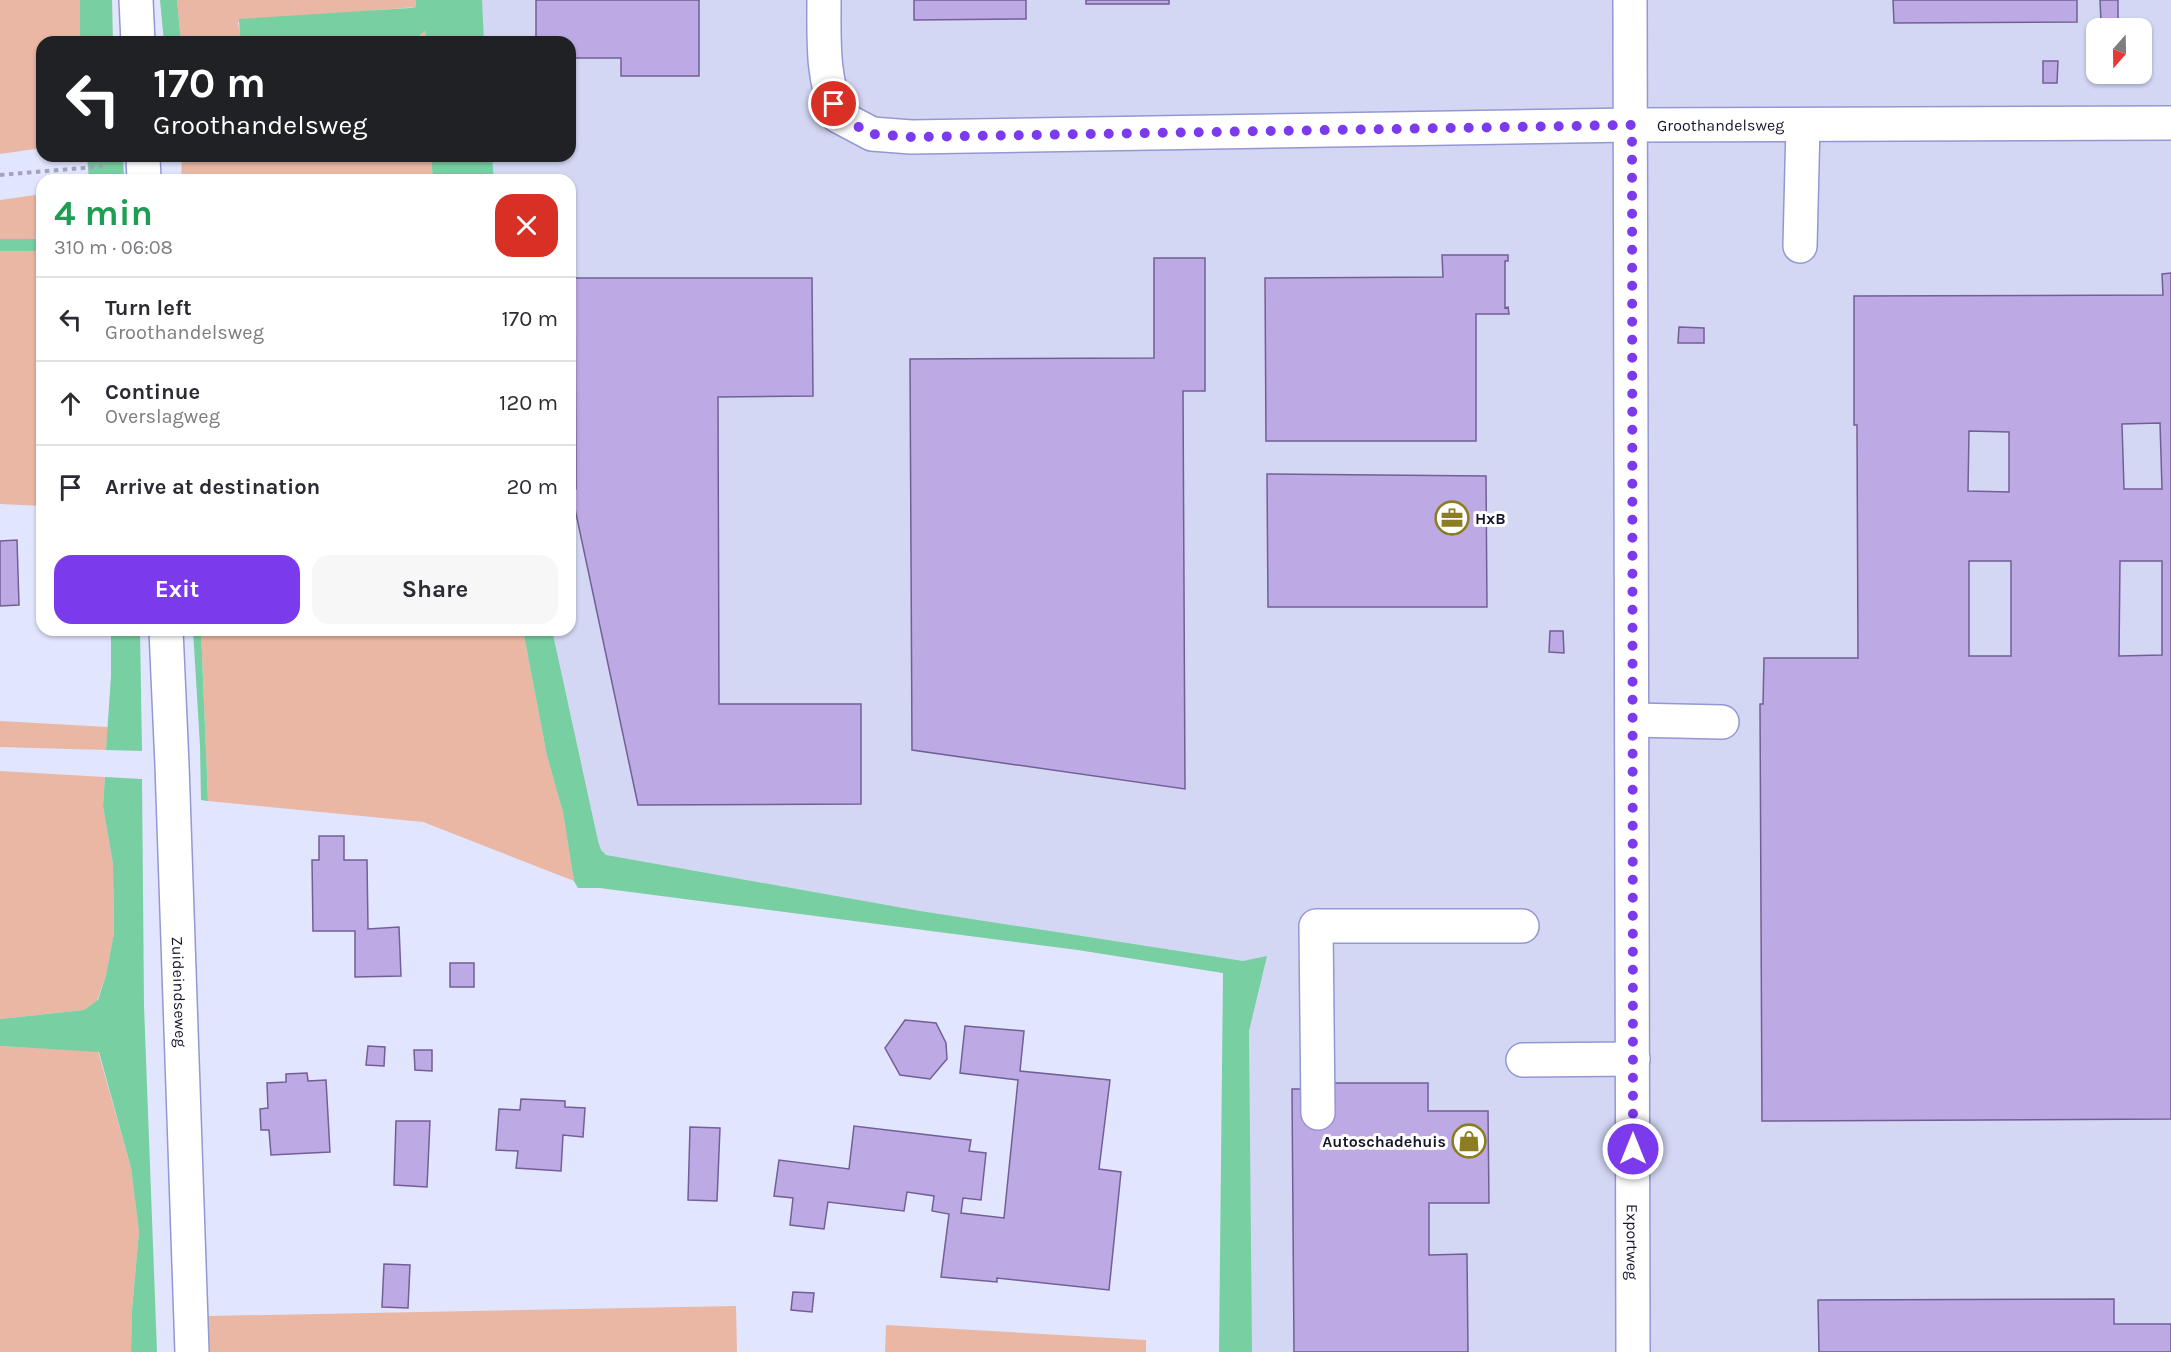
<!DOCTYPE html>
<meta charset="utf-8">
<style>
body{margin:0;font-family:Karla,sans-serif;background:#f7f7f7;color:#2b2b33;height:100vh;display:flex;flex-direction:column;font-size:22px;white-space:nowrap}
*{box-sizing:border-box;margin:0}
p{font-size:20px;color:#7c7c81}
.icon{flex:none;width:33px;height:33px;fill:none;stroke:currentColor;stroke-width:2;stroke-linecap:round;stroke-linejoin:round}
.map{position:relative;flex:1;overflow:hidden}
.drawer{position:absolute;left:36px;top:174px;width:540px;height:462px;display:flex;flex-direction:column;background:#fff;border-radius:18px;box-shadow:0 2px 4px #0004}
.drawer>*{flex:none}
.hud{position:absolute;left:36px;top:36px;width:540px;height:126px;border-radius:18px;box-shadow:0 2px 4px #0004;background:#202124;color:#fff;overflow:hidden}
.needle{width:39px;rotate:200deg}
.tools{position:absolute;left:2086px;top:18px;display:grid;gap:12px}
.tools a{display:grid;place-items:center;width:66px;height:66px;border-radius:12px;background:#fff;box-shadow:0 2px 4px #0004;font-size:30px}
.pin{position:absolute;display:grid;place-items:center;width:51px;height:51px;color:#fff;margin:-26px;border:3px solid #fff;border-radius:50%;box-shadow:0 2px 6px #0007}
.me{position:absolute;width:66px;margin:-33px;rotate:0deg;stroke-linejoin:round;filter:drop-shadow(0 0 4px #0008)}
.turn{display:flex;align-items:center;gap:21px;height:126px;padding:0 18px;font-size:27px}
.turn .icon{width:78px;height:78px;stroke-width:2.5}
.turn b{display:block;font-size:42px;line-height:51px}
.round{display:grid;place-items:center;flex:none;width:63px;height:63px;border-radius:18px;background:#f7f7f7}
.summary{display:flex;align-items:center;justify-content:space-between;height:102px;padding:0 18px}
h1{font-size:36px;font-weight:700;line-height:45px;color:#1e9e55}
.action{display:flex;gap:12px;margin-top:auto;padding:12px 18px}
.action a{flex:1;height:69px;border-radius:18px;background:#7c3aed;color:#fff;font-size:24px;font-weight:700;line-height:69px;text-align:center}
.action a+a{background:#f7f7f7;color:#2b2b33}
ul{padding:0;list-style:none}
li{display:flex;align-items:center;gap:18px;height:84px;padding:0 18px;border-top:2px solid #e1e1e2}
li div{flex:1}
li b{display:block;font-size:22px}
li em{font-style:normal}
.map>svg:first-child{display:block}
.built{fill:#d4d7f3;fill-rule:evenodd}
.green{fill:#ebb7a5}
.water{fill:#78cfa1}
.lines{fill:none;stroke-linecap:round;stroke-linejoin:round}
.stream{stroke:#78cfa1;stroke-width:12}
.building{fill:#bdaae5;stroke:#725f95;stroke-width:1.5;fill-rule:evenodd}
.minor-casing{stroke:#9398d3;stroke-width:36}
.path{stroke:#a1a4bc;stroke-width:4;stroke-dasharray:4.5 4.5;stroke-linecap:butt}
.minor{stroke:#fff;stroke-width:33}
.route{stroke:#7c3aed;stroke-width:10;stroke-dasharray:0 18}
.labels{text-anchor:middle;stroke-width:6;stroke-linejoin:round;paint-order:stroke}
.street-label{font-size:16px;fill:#15162c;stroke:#fff}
.poi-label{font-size:16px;font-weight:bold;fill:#15162c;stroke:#fff;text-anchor:start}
</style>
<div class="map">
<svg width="2171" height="1352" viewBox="0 0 2171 1352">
<rect width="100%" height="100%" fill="#e2e5fe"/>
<path class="built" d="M445,0H2171V1352H1247L1223,973L1078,950L600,888H578L574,881L523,630H570V180H458L455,156H570V42H446ZM2097,28H2142V74H2097Z"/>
<path class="green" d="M0,0H80V42H42V148L0,154Z
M177,0H416V7L238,22L241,42H181Z
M425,31L426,42H277L419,36Z
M182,156H431L433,180H181Z
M42,194V506L0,504V200Z
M201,630H523L547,756L563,812L574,881L423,822L208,801Z
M0,721L108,727L106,750L0,747Z
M0,771L105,777L103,806L113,864L114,933L106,975L97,1001L84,1010L0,1019Z
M0,1046L98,1051L131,1168L139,1232L132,1310L131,1352H0Z
M736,1306L737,1352H209L208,1316Z
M886,1325L1146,1340V1352H885Z"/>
<path class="water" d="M80,0H112L113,42H80Z
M160,0H177L181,42H164Z
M416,0H482L484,42H426L425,31L419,36L277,42L240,41L239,19L410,8L416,7Z
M87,156H123L124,180H89Z
M431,156H492L494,180H433Z
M111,630H140L142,751L106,750L111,676Z
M193,630H201L208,801L201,800L200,746Z
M523,630H552L598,841L601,850L606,855L920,911L1243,961L1267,956L1249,1031L1252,1352H1219L1223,973L1078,950L600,888H578L574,881L563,812L547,756Z
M105,777L142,779L144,1006L157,1352H131L132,1310L139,1232L131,1168L99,1052L0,1046V1019L84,1010L98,1000L106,975L114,933L113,864L103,806Z"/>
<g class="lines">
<path class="stream" d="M0,245H42"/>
</g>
<path class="building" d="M536,0H699V76H621V58H570V42H536Z
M914,0H1026V19L914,20Z
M1086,0H1169V4H1086Z
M1893,0H2077V22L1894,23Z
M2100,0H2118V22H2101Z
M2043,61H2058L2057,83H2043Z
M1442,255H1508V261H1505V308L1508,307L1509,314H1476V441H1266L1265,278L1443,277Z
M1154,258H1205V391H1183L1185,789L912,750L910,359L1154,358Z
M2171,273V1119L1762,1121L1760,704H1763L1764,658H1858L1857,425H1854V296L2163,295L2162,274ZM2160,423L2162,489H2124L2122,424ZM1969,431L2009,432V492L1968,491ZM1969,561H2011V656H1969ZM2120,561H2162V655L2119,656Z
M575,278H812L813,396L718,397L719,704H861V804L638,805L571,490L576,489Z
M1679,327L1704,328V343H1678Z
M1267,474L1486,476L1487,607H1268Z
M17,540L19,605L0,606V541Z
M1550,631H1563L1564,653L1549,652Z
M319,836H344V860H367L368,929L399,927L401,976L355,977V931H313L312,860H319Z
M450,963H474V987H450Z
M905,1020L936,1023L946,1043L947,1059L930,1079L900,1075L885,1048Z
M965,1026L1024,1031L1020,1071L1110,1080L1099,1169L1121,1172L1109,1290L997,1278V1282L941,1277L949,1214L932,1211L934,1196L907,1192L904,1211L828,1202L824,1229L790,1225L793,1198L774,1196L779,1160L849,1169L854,1126L971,1140L969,1151L986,1153L981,1200L963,1198L961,1213L1004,1218L1018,1080L960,1073Z
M368,1046L385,1047L384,1066L366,1065Z
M414,1050H432V1071L415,1070Z
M307,1073L308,1081L326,1080L330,1152L271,1155L269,1130H261L260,1109L268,1108L267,1083L286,1082V1074Z
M1308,1083H1428V1111H1488L1489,1203H1429V1255L1467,1254L1468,1352H1294L1292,1089H1307Z
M521,1099L565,1101V1107L585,1108L583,1137L563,1135L561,1171L516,1168L518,1151L496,1150L499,1109L520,1110Z
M396,1121H430L427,1187L394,1185Z
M690,1127L720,1128L717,1201L688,1200Z
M384,1264L410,1265L408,1308L382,1307Z
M793,1292L814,1293L812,1312L791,1310Z
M2114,1299V1324H2171V1352H1819L1818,1300Z"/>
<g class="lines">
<defs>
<g id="minor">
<path d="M136,0L138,42"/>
<path id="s1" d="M824,0C824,43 822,75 838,116L872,134L911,137L1631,125L2171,123"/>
<path id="s2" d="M1630,0L1633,1352"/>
<path d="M143,156L144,180"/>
<path d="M1800,246L1803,125"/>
<path id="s3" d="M166,630L172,765L192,1352"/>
<path d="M1633,720L1722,722"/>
<path d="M1523,1060L1633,1059"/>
<path d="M1318,1113L1316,926H1522"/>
</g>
</defs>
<use href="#minor" class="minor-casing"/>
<path class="path" d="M0,175L107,166"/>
<use href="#minor" class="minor"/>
</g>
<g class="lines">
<path class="route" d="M834,104L838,116L872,134L911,137L1632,125L1633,1149"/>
</g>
<defs>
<symbol id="office-ring" viewBox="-11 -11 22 22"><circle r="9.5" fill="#fff" stroke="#8c7d23" stroke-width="1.5"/><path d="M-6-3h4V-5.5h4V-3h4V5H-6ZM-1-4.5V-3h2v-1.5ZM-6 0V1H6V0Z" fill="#8c7d23"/></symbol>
<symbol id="shop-ring" viewBox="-11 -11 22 22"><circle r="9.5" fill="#fff" stroke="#8c7d23" stroke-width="1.5"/><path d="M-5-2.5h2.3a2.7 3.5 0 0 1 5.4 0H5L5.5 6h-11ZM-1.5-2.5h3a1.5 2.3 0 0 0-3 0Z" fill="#8c7d23"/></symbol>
</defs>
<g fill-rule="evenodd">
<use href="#office-ring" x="1433" y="499" width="38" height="38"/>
<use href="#shop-ring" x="1450" y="1122" width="38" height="38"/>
</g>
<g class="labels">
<g class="street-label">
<text dy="6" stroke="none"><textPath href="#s1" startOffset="1005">Groothandelsweg</textPath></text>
<text dy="6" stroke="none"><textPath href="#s3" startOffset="362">Zuideindseweg</textPath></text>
<text dy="6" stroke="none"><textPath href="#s2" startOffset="1242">Exportweg</textPath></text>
</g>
<g class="poi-label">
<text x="1475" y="524">HxB</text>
<text x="1446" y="1147" text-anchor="end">Autoschadehuis</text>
</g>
</g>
</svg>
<div class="tools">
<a><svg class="needle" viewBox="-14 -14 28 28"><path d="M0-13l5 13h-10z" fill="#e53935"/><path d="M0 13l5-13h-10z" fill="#7c7c81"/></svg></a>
</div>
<div class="pin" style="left:834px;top:104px;background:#d93025"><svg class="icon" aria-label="arrive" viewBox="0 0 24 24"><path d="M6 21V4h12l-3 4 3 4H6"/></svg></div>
<svg class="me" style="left:1633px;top:1149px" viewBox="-20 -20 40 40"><circle r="17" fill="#7c3aed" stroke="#fff" stroke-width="3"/><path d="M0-11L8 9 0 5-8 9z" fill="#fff"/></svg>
<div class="hud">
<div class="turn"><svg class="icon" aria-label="left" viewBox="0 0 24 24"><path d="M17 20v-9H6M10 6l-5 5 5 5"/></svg><div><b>170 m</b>Groothandelsweg</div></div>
</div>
<section class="drawer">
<div class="summary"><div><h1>4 min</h1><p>310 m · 06:08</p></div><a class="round" style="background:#d93025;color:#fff"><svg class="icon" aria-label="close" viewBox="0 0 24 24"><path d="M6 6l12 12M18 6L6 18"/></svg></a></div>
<ul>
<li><svg class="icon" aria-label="left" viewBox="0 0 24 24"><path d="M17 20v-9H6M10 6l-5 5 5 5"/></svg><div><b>Turn left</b><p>Groothandelsweg</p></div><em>170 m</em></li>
<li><svg class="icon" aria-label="ahead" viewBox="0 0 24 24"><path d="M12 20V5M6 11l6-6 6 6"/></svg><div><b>Continue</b><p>Overslagweg</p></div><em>120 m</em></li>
<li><svg class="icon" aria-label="arrive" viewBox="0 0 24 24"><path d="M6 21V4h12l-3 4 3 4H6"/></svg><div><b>Arrive at destination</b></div><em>20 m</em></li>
</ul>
<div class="action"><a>Exit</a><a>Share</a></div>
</section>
</div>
